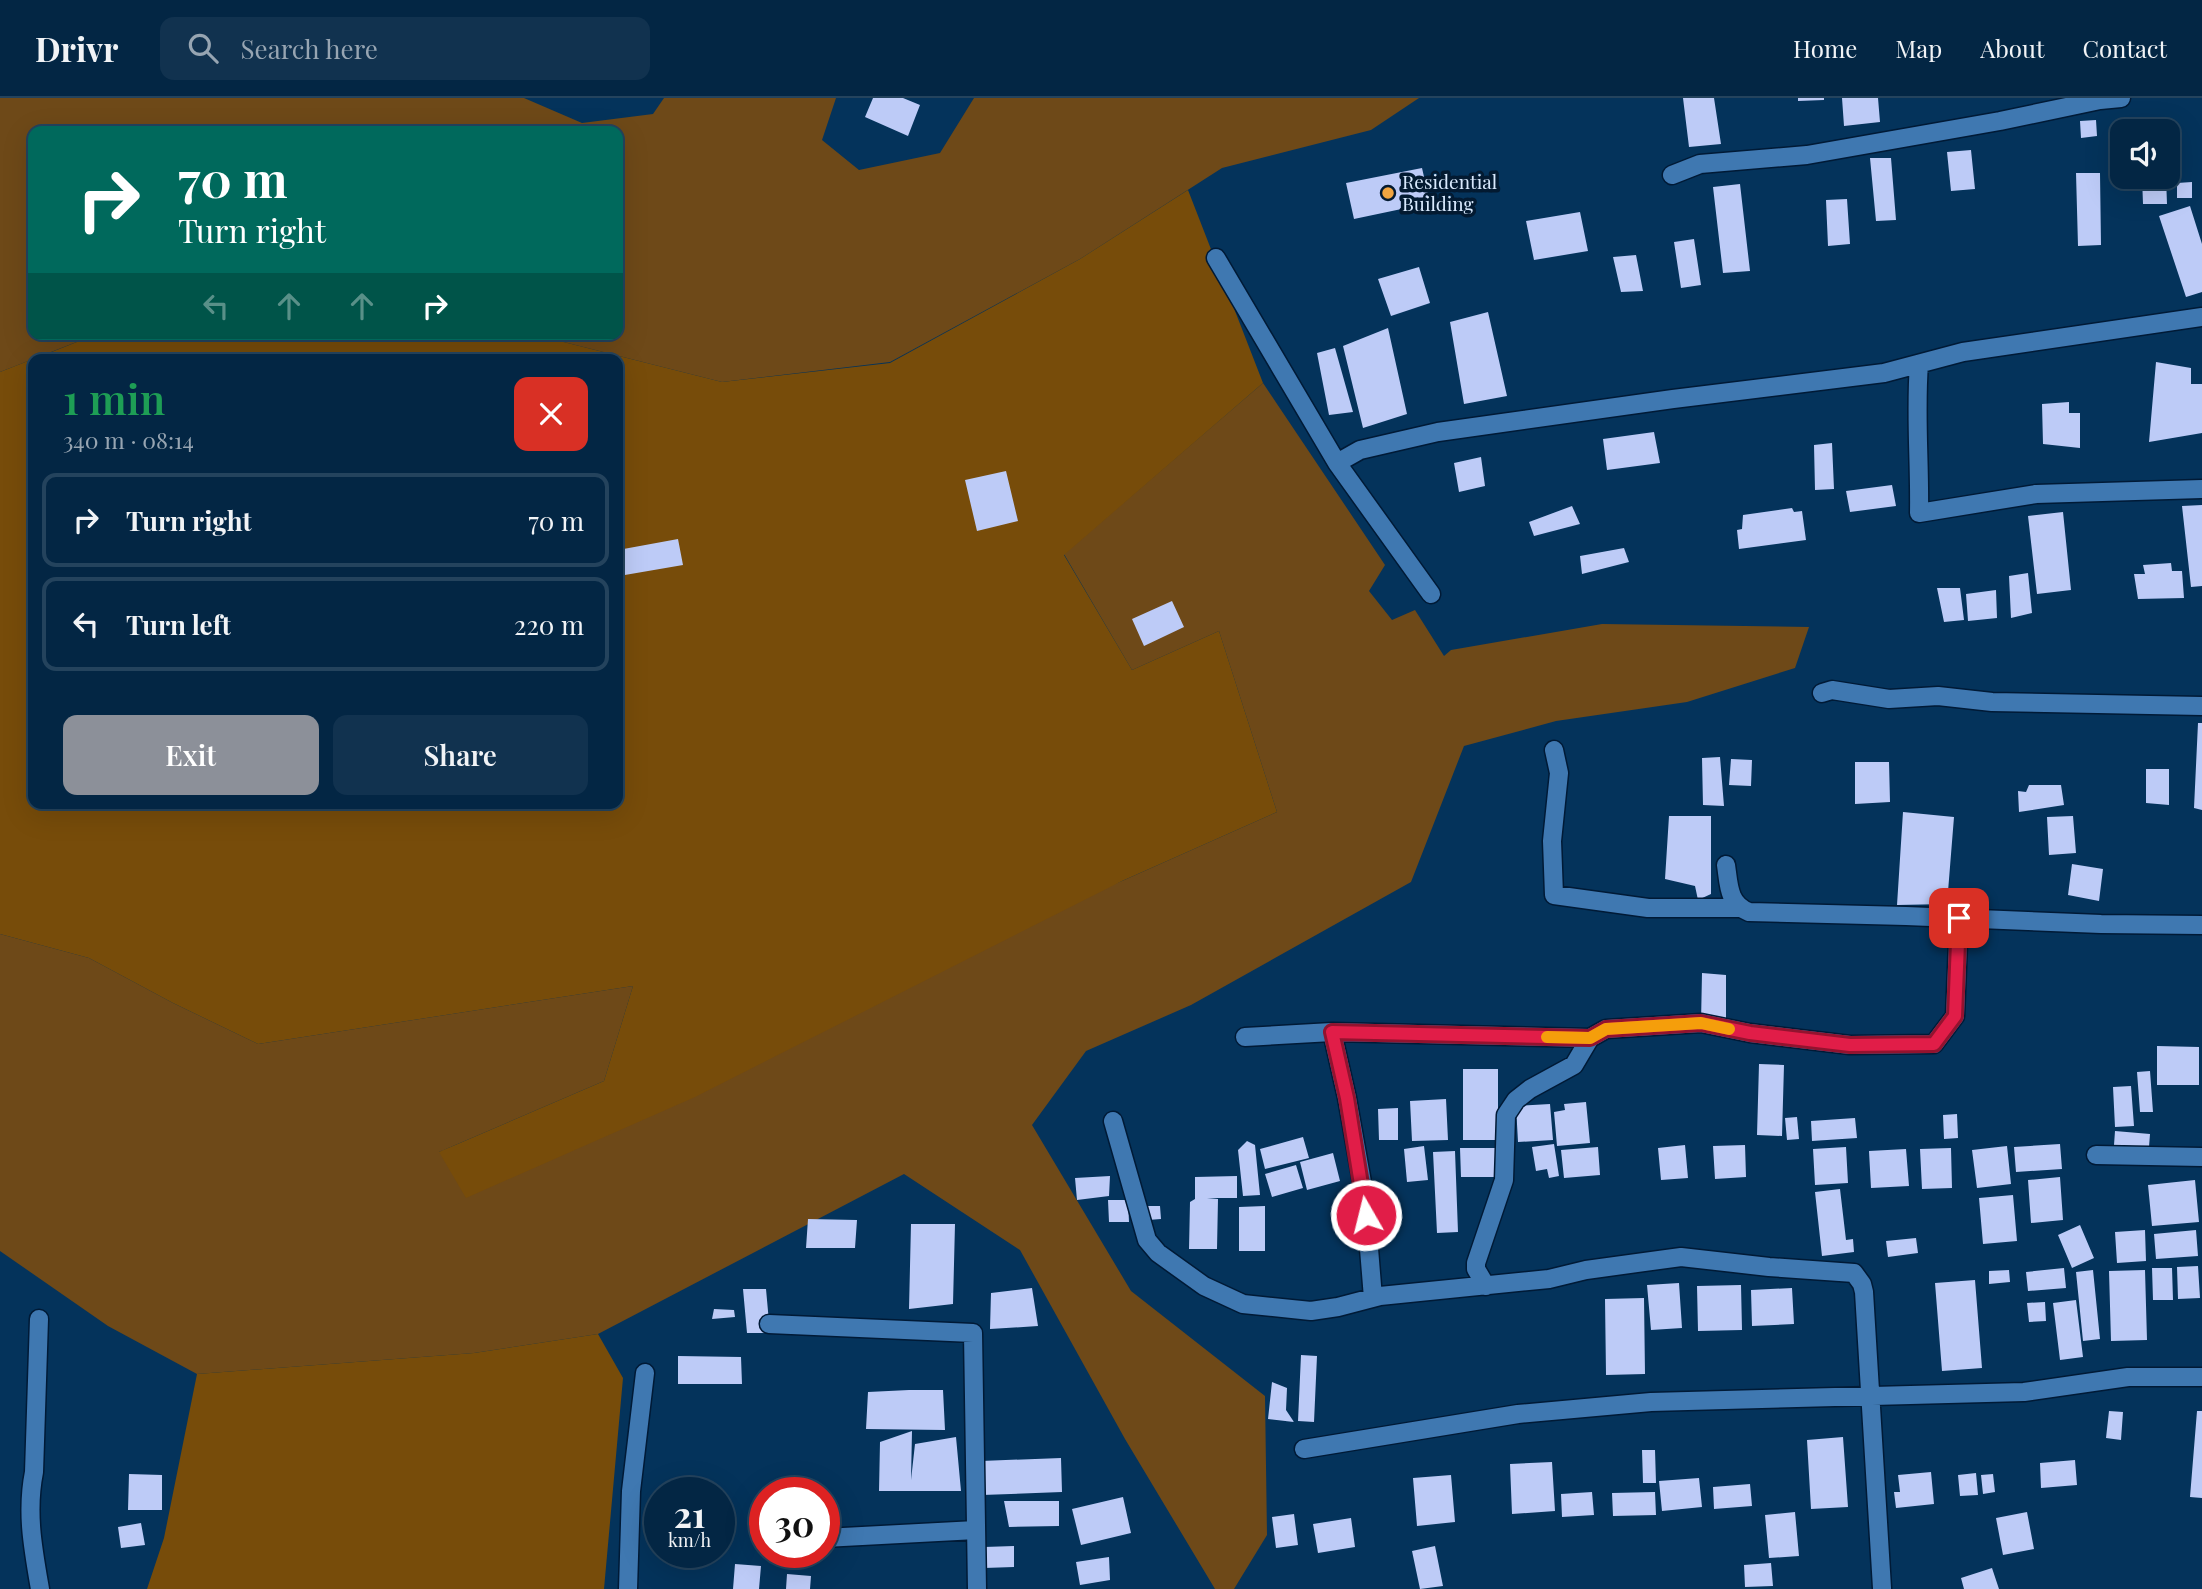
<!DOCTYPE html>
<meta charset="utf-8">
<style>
body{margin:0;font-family:"Playfair Display",serif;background:#11324f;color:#f1f3f6;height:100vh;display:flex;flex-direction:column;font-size:26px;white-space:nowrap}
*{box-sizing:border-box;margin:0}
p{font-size:23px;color:#97a5b2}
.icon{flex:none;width:38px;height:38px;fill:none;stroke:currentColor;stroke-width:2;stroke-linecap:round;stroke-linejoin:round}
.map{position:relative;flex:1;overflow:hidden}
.details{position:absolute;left:28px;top:256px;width:595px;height:455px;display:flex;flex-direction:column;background:#032644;border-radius:14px;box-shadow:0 7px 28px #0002,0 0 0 2px #24435d}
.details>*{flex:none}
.banner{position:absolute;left:28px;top:28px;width:595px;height:214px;border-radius:14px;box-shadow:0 7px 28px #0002,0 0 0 2px #24435d;background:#00695c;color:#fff;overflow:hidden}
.fabs{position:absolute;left:2110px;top:21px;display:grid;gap:14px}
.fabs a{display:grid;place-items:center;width:70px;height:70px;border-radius:14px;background:#032644;box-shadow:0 7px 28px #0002,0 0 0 2px #24435d;font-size:35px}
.speed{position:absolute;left:644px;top:1379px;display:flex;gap:14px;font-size:35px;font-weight:700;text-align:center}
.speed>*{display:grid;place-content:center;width:91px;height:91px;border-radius:50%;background:#032644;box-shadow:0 7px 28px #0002,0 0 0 2px #24435d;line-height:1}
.speed small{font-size:18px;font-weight:400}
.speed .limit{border:10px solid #d22;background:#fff;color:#111}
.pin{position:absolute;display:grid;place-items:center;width:60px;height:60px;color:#fff;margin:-30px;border-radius:14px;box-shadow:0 4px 10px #0006}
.me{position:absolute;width:77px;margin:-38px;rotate:352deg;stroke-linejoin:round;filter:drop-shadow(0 0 5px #0008)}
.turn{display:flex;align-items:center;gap:24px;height:147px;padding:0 35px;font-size:32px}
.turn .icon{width:91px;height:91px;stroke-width:2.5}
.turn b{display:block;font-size:49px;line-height:60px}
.lanes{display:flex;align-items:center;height:66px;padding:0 35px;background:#0003;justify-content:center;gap:35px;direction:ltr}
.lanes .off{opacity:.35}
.round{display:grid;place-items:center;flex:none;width:74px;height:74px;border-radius:14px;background:#11324f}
.summary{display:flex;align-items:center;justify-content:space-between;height:119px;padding:0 35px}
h1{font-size:42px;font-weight:600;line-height:52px;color:#1e9e55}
.cta{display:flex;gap:14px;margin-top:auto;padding:14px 35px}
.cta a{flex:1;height:80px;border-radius:14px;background:#8c9099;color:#fff;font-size:28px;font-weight:600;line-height:80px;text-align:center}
.cta a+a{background:#11324f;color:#f1f3f6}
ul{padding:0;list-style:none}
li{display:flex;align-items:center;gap:21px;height:94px;margin:0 14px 10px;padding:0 21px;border:4px solid #24435d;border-radius:14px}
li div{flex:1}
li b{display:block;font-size:26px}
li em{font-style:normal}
header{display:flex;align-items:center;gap:42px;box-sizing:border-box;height:98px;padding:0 35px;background:#032644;border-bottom:2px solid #24435d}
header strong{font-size:33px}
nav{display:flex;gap:38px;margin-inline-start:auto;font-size:24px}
.search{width:490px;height:63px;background:#11324f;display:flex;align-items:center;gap:18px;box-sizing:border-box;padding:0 24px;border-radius:14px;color:#97a5b2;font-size:26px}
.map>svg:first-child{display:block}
.green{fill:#6e4918}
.forest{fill:#774c0a}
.building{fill:#bdcbf7}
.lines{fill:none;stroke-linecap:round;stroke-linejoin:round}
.minor-casing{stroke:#001a36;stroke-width:21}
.minor{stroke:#3f78b1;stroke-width:18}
.route-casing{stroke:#92132f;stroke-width:18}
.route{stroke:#e11d48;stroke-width:12}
.slow{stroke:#f59e0b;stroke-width:12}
.poi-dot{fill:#f1a540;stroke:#031a31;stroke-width:2.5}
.labels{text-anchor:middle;stroke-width:7;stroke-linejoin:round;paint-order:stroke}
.poi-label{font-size:19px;fill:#d8e9fd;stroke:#031a31;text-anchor:start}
</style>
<header>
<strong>Drivr</strong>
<div class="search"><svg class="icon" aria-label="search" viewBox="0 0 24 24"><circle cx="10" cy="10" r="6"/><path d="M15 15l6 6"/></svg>Search here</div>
<nav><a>Home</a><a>Map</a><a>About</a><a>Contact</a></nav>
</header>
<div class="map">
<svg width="2202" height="1491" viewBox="0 0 2202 1491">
<rect width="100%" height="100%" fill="#04335b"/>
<path class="green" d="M0,0H524L582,25L653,16L664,0H836L822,42L859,72L940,55L974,0H1419L1371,32L1222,70L1080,161L890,264L722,284L532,236H618V33H33V236H97L0,274Z
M1263,285L1385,467L1369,493L1392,522L1415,512L1444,558L1451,552L1602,526L1809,529L1795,570L1687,604L1556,623L1464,648L1411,784L1191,907L1086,953L1032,1027L1131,1193L1265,1298L1267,1437L1234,1491H1215L1125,1341L1020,1152L904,1076L598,1236L474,1255L197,1276L108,1228L0,1153V836L89,860L173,905L258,946L633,888L604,983L439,1054L1122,783L1277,714L1219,533L1132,572L1064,456Z"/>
<path class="forest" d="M1188,92L1263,285L1064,457L1132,572L1219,533L1277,714L1122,783L695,999L466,1100L439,1054L604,983L633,888L258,946L173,905L89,860L0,836V274L33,261V705H618V261H34L97,236H532L722,284L890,265L1080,161Z
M598,1236L623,1280L604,1491H147L164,1440L197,1276L474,1255Z"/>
<path class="building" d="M873,0H903L920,7L908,38L865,19Z
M1683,0H1714L1721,46L1689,49Z
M1798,0H1824V2L1798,3Z
M1842,0H1878L1880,24L1844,28Z
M2096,22L2097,38L2081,40L2080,23Z
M1971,52L1975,91L1951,93L1947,54Z
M1870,60H1891L1896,122L1876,123Z
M1422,70L1430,105L1354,121L1346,85Z
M2076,75H2100L2101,147L2078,148Z
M2142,79H2166L2167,106H2143Z
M2192,84V100H2177V85Z
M1740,86L1750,173L1723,175L1713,89Z
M1847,101L1850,146L1828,148L1826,102Z
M2190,108L2202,146V194L2186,199L2159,118Z
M1580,114L1588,153L1534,162L1526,123Z
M1694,141L1701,187L1681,190L1674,144Z
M1636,157L1643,193L1621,194L1613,159Z
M1419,169L1430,205L1391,218L1378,181Z
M1488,214L1507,298L1464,306L1450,224Z
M1388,230L1407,316L1363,330L1343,248Z
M1335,250L1353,314L1329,317L1317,255Z
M2156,264L2191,270V286H2202V335L2149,344Z
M2069,304V315H2080V350L2043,346L2042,306Z
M1654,334L1660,365L1607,372L1603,341Z
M1832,345L1834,391L1815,392L1814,347Z
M1481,359L1485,388L1459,394L1454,365Z
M1006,373L1018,423L977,433L965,382Z
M1892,387L1896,408L1850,414L1846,393Z
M2202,407V488L2191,489L2182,408Z
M1572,408L1580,426L1534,438L1529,424Z
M1792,410L1794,414L1802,413L1806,442L1739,451L1737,432L1742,431L1743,417Z
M2063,414L2071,492L2037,496L2028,418Z
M678,441L683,467L619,478L618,452Z
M1624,450L1629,464L1582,476L1580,458Z
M2171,465L2172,473H2182L2184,500L2138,501L2134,476H2145L2143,467Z
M2028,475L2032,515L2011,520L2009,478Z
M1937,490H1960L1964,522L1944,524Z
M1996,492L1997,520L1968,523L1966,496Z
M1172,503L1184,529L1144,548L1132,521Z
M2198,625H2202V712L2194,710Z
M1720,659L1724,708L1703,707L1702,660Z
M1731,661L1752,662L1751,688L1729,687Z
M1855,664H1889L1890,704L1855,706Z
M2146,671H2169V707L2146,705Z
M2029,687H2061L2064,707L2019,714L2018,693L2026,694Z
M1903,714L1954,719L1947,806L1897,807Z
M1669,718H1711V796L1698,802L1695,788L1665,781Z
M2073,718L2076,755L2049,757L2047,719Z
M2072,766L2103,771L2099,803L2068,797Z
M1702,875L1726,877V921L1701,925Z
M2157,948L2199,949V987H2157Z
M1759,966L1784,967L1782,1038L1757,1037Z
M1463,971H1498V1042H1463Z
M2150,973L2153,1014H2140L2137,974Z
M2131,988L2134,1028L2115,1029L2113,989Z
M1446,1001L1448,1042L1412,1043L1410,1003Z
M1586,1004L1590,1045L1557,1048L1554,1014L1565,1012L1564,1006Z
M1550,1006L1553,1042L1518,1044L1516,1008Z
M1398,1010V1042H1379L1378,1011Z
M1957,1016L1958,1040L1944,1041L1943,1017Z
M1797,1019L1799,1041L1787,1042L1785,1020Z
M1855,1020L1857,1040L1812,1043L1811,1023Z
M2115,1033L2150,1036L2149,1049L2114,1047Z
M1303,1039L1309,1060L1265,1071L1260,1051Z
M1247,1043L1255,1047L1260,1097L1243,1098L1238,1052Z
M1554,1046L1559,1078L1549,1080L1547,1071L1536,1073L1532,1049Z
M2060,1046L2062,1071L2016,1074L2014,1049Z
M1685,1047L1688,1080L1661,1082L1658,1050Z
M1745,1047L1746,1079L1715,1081L1713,1048Z
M1424,1048L1428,1082L1407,1084L1404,1051Z
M2007,1048L2011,1086L1977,1090L1972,1052Z
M1598,1049L1600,1077L1564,1080L1561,1052Z
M1846,1049L1848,1085L1815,1087L1813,1051Z
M1460,1050H1495L1496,1079H1461Z
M1951,1050L1952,1090L1922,1091L1920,1051Z
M1906,1051L1909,1088L1871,1090L1869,1053Z
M1455,1053L1458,1134L1437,1135L1433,1054Z
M1333,1055L1340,1083L1307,1092L1300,1064Z
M1296,1067L1303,1090L1272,1099L1265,1076Z
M1110,1078L1109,1098L1077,1102L1075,1080Z
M1237,1078V1100H1207L1218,1101L1217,1151H1189L1190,1104L1195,1101V1079Z
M2060,1079L2063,1122L2031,1125L2028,1082Z
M2195,1082L2199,1124L2152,1128L2148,1087Z
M1840,1091L1846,1142L1853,1141L1854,1154L1822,1158L1815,1094Z
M2013,1097L2017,1143L1983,1146L1979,1100Z
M1108,1102H1128L1129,1124H1109Z
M1148,1108H1160L1161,1121L1148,1122Z
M1265,1108V1153H1239V1109Z
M808,1121L857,1122L855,1150H806Z
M911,1126H955L953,1206L909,1211Z
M2080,1127L2094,1160L2072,1170L2058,1137Z
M2145,1132L2146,1163L2117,1165L2115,1134Z
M2196,1132L2198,1158L2156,1161L2154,1136Z
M1916,1140L1918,1155L1888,1159L1886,1143Z
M2198,1168L2200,1200L2178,1201L2177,1169Z
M2064,1170L2066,1190L2028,1193L2026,1174Z
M2152,1170H2172L2173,1202H2153Z
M2009,1172L2010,1184L1989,1186V1173Z
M2093,1172L2100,1241L2083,1243L2076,1174Z
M2145,1172L2147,1242L2111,1243L2109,1173Z
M1975,1182L1982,1270L1942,1273L1935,1185Z
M1679,1185L1682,1230L1651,1232L1647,1187Z
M1741,1187L1742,1232L1698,1233L1697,1188Z
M1032,1190L1038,1228L990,1231L991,1195Z
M1792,1190L1794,1226L1752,1228L1751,1192Z
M743,1191H766L770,1235H747Z
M1644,1200L1645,1276L1606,1277L1605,1201Z
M2076,1202L2083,1259L2060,1262L2053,1205Z
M2045,1204L2046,1223L2029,1224L2027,1205Z
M714,1211L734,1212L735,1219L712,1221Z
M1301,1257L1317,1258L1314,1324L1298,1323Z
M678,1258L741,1259L742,1286H678Z
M1272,1284L1287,1290L1286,1312L1294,1324L1268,1321Z
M909,1292H943L945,1332L866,1331L868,1294Z
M2109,1313L2123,1314L2121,1342L2106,1340Z
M2197,1313H2202V1400L2190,1399Z
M912,1333L911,1382L915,1346L956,1339L961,1393H879L880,1344Z
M1843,1339L1848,1409L1811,1411L1807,1342Z
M1642,1352H1655L1656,1385H1643Z
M1061,1360L1062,1394L982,1397L981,1363Z
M2075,1362L2077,1387L2041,1390L2040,1365Z
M1552,1364L1555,1413L1512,1416L1510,1366Z
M1931,1374L1934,1406L1896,1410L1894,1394H1900L1898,1377Z
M1976,1375L1978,1397L1960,1398L1958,1377Z
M129,1376L162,1377V1412H128Z
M1993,1376L1995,1394L1983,1396L1981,1377Z
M1451,1377L1455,1424L1417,1428L1413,1380Z
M1699,1380L1702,1409L1662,1413L1659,1383Z
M1750,1386L1752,1408L1714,1411L1713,1389Z
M1592,1394L1594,1417L1562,1419L1561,1396Z
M1655,1394L1656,1417L1613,1418L1612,1395Z
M1123,1399L1131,1435L1081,1447L1072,1411Z
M1004,1403H1059V1428L1009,1429Z
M1795,1414L1799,1458L1769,1460L1765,1417Z
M2027,1414L2034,1451L2003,1457L1996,1420Z
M1294,1416L1298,1447L1276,1450L1272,1419Z
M1351,1420L1355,1449L1318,1455L1313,1426Z
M141,1425L145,1447L121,1450L118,1429Z
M1014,1448V1469L984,1470V1449Z
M1435,1448L1443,1488L1420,1491L1412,1453Z
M790,1454H813L812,1467L789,1468Z
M1109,1459L1110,1482L1080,1487L1076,1464Z
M1771,1465L1773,1488L1745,1489L1744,1467Z
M735,1466L761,1468L759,1491H733Z
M1992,1470L1999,1491H1964L1961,1480Z
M787,1476L811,1478L810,1491H786Z"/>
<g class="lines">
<defs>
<path id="minor" d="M1672,77L1700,66L1807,57L2000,23L2100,2L2121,0
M1216,160L1337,365L1431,496
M1919,266C1915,316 1920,365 1919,415L2036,396L2202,391
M1337,365L1360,352L1438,334L1673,301L1884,275L1963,254L2202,219
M1822,595L1832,592L1889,601L1938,598L1992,604L2202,608
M1554,652L1559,675L1552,743L1554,797L1648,810H1738
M1726,767C1729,787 1728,806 1749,814L1906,818L2101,826L2202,827
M1245,939L1332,934
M1113,1023L1147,1142L1158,1155L1204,1188L1243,1206L1311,1213L1338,1209L1380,1198L1549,1181L1586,1172L1681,1159L1769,1169L1854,1175L1862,1186L1864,1194L1882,1490
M2096,1057L2202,1059
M1486,1188L1476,1171V1165L1504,1082L1506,1017L1516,1002L1530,991L1574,967L1590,940L1606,931L1701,925L1750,935L1850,947L1934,946L1955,918L1959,820
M1373,1200L1365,1101L1347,1000L1332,934L1590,940
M39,1221L34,1374C26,1414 33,1451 40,1491
M769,1226L973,1235L977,1491
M1304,1351L1518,1316L1651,1304L2024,1294L2128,1279H2202
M824,1440L976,1432
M628,1491L631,1393L645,1275"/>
</defs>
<use href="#minor" class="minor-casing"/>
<use href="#minor" class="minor"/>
</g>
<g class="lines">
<defs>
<path id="route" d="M1366,1117L1347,1000L1332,934L1590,940L1606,931L1701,925L1750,935L1850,947L1934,946L1955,918L1959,820"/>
</defs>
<use href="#route" class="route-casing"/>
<use href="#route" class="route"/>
<path class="slow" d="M1547,939L1590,940L1606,931L1701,925L1729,931"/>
</g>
<circle class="poi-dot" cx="1388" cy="95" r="7"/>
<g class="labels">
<g class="poi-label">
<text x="1402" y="91">Residential<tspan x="1402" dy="22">Building</tspan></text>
</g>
</g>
</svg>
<div class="fabs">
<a><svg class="icon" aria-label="sound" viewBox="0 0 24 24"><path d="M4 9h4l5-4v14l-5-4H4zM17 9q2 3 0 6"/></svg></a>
</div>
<div class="speed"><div>21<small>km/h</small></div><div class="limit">30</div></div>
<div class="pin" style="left:1959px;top:820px;background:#d93025"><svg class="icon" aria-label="arrive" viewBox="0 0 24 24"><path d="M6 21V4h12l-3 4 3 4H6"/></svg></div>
<svg class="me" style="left:1366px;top:1117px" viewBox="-20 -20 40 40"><circle r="17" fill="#e11d48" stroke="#fff" stroke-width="3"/><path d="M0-11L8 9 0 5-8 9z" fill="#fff"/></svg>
<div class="banner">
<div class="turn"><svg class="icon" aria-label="right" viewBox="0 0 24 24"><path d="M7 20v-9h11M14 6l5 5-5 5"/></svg><div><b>70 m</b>Turn right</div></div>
<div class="lanes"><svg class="icon off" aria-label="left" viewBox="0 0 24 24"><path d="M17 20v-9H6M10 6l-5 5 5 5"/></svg><svg class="icon off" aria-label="ahead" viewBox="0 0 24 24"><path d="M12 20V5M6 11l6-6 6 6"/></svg><svg class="icon off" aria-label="ahead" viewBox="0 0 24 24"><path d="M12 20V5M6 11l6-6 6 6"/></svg><svg class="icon" aria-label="right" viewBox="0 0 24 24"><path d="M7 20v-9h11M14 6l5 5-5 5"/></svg></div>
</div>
<section class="details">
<div class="summary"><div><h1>1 min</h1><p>340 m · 08:14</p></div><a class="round" style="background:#d93025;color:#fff"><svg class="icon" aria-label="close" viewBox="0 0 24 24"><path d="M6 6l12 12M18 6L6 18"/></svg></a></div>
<ul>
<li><svg class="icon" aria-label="right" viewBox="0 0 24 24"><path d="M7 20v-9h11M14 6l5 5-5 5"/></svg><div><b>Turn right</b></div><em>70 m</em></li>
<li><svg class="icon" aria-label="left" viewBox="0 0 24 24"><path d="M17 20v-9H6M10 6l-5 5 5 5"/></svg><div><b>Turn left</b></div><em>220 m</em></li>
</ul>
<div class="cta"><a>Exit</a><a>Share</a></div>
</section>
</div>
